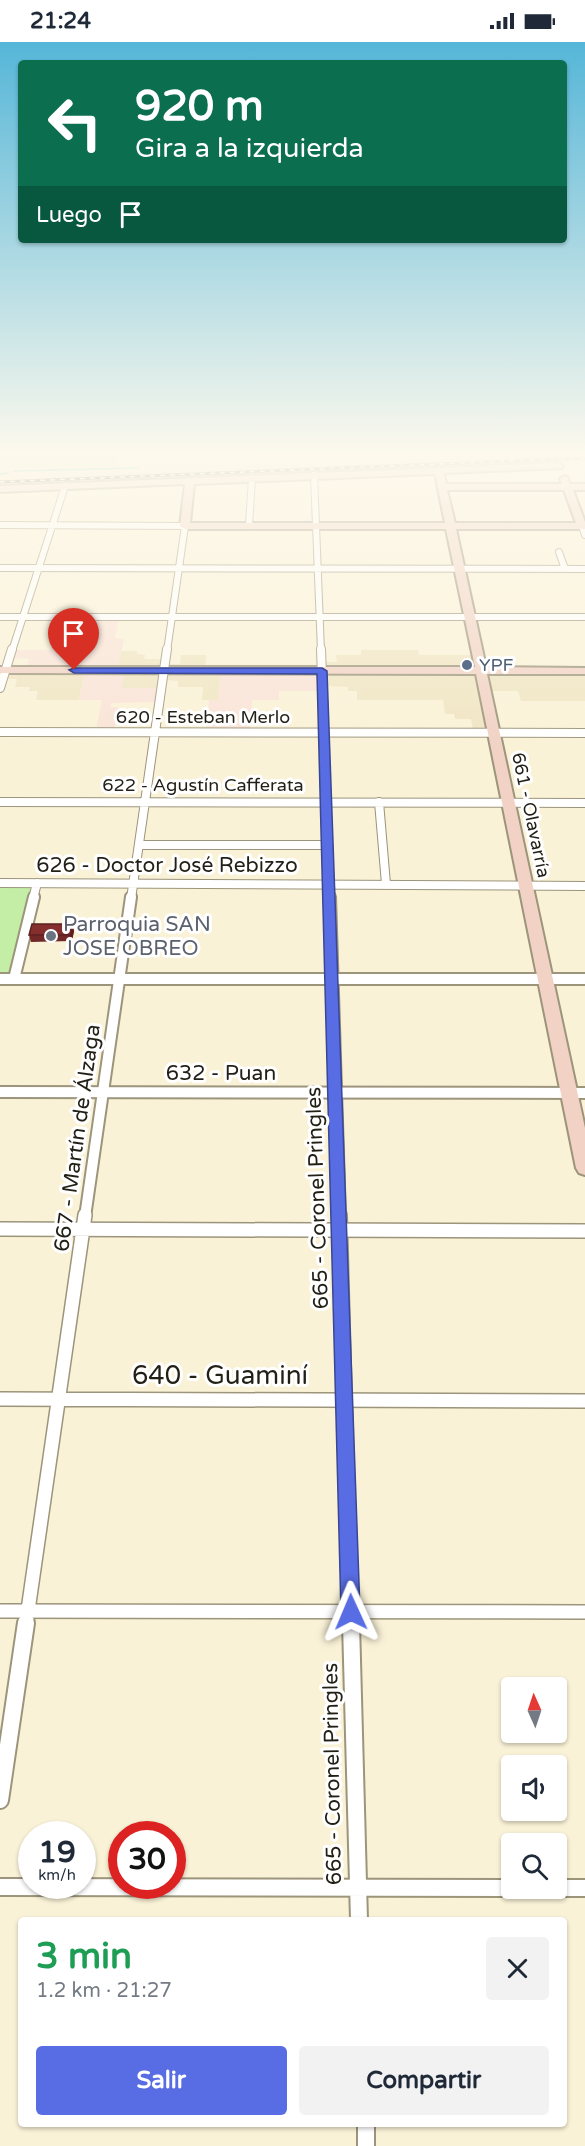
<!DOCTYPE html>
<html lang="es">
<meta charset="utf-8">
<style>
body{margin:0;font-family:"Varela Round",sans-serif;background:#f2f2f3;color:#1f2937;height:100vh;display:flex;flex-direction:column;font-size:22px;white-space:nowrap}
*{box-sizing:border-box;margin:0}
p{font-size:20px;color:#747a83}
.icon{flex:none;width:33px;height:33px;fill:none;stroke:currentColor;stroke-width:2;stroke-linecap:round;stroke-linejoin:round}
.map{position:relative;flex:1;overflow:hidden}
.details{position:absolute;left:18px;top:1875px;width:549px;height:210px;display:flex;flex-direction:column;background:#fff;border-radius:6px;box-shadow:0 2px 4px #0004}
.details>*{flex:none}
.hud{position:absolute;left:18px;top:18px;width:549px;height:183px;border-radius:6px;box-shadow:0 2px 4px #0004;background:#0b6e4f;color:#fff;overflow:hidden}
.needle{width:39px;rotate:357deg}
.fabs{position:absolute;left:501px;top:1635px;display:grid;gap:12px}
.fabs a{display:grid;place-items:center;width:66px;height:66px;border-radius:6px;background:#fff;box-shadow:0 2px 4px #0004;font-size:30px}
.speed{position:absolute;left:18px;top:1779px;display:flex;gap:12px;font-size:30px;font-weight:700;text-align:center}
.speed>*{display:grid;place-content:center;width:78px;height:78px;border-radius:50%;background:#fff;box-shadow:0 2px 4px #0004;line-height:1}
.speed small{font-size:15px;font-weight:400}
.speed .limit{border:9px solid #d22;background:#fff;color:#111}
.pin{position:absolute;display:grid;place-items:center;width:51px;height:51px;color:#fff;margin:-62px -26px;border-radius:50% 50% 50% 0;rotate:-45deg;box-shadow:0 0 6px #0007}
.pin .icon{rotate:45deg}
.me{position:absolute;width:66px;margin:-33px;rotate:359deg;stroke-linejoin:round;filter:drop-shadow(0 0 4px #0008)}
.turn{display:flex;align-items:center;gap:21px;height:126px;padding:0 18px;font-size:27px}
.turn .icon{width:78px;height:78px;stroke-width:2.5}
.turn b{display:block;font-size:42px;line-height:51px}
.then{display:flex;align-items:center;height:57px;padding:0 18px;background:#0003;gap:12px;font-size:22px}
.round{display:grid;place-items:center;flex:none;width:63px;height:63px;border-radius:6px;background:#f2f2f3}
.overview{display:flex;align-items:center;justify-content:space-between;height:102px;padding:0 18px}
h1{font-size:36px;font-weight:800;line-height:45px;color:#1e9e55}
.primary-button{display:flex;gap:12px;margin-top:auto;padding:12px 18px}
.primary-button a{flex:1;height:69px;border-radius:6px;background:#586de3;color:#fff;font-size:24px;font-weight:800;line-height:69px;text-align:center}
.primary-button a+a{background:#f2f2f3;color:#1f2937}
.status{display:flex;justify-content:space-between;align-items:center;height:42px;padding:0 30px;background:#fff;direction:ltr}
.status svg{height:16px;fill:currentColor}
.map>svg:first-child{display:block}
.built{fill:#f0e5c3}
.industrial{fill:#fae3d7}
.green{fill:#c4eea6}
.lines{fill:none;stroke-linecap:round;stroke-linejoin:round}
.stream{stroke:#18babf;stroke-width:1.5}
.street-far4-casing{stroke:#9c947b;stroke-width:8}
.street-far3-casing{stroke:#9c947b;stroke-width:10}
.street-far2-casing{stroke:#9c947b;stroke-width:14}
.street-far1-casing{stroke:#9c947b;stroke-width:16}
.street-casing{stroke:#9c947b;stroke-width:20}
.secondary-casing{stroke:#9c947b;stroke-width:4}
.street-far4{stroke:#fff;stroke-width:6}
.street-far3{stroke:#fff;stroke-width:8}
.street-far2{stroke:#fff;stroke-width:10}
.street-far1{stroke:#fff;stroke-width:13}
.street{stroke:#fff;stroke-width:16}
.secondary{fill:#f1d2c5;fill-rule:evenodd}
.rail-casing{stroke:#474437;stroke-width:3}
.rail{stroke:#fff;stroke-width:1.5;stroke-dasharray:5;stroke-linecap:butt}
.wall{fill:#722827}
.shaded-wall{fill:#5c2020}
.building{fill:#842e2d;stroke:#5c2020;stroke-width:1.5}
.route{fill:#586de3;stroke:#394794;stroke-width:1.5}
.service-dot{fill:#5c6f8a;stroke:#fff;stroke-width:2}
.worship-dot{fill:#6b7280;stroke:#fff;stroke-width:2}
.labels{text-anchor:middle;stroke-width:6;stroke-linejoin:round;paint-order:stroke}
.far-service-label{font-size:18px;fill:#4e5e75;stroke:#fff;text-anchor:start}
.far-street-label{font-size:18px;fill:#221f15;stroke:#fff}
.street-label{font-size:21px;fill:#221f15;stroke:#fff}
.worship-label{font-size:21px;fill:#5b616d;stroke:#fff;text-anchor:start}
.near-street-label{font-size:26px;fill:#221f15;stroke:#fff}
</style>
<div class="status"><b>21:24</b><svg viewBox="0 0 49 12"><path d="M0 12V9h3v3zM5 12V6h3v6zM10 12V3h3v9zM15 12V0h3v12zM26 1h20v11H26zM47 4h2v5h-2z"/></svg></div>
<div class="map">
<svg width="585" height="2104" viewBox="0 0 585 2104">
<rect width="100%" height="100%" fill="#faf2d7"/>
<path class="built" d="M143,414H585V420L547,419L467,424L51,441H0V426H45Z
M361,608H418L419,613H474L477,625L325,624V620H337L336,613H361Z
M121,609H137V612L145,613L144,617H163L162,623L160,626H118Z
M181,613H206L205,627L168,625V622H180Z
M85,630L79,658H36L38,649H29L30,645H15L17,637H6L10,631Z
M124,631L159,632L158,646H121Z
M168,631H221L218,658H202L203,645H178V639L166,638Z
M329,631H474L478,633L489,687L473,688L471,677H455L454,672H445L443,658H357V649H348V645L327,644L326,633Z
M486,631H585V659H521L518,649H488Z"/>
<path class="industrial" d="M74,576H119L115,596L124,597L118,626H26L29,617L12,616L15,608H50L52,600H67Z
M85,630L124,631L122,646H158L156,660L111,661L110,665H118L114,688H96L102,658H79Z
M221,631L318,632L320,649H279V658H252L250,688H206L209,658H218Z"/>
<path class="green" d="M0,414H118L115,424L0,426Z
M0,843L31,845L12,934H0Z"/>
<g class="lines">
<path class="stream" d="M14,429L138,426
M0,432L8,431"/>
<defs>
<path id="street-far4" d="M314,433L321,609
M0,483L185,484L167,609
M249,483L252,436
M582,484L585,493
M559,510L565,527
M0,526L585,527
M0,575H585
M12,609L65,444"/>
<path id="street-far3" d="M321,607L330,857
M0,646L12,607
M0,690L585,691
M0,760L585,761
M379,760L386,842
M139,803H327
M0,841L585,844
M33,857L37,841
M131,857L167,607"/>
<path id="street-far2" d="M330,855L340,1175
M0,937H585
M14,937L34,855
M0,1050L585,1051
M85,1175L131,855"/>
<path id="street-far1" d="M340,1173L351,1582
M0,1187L585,1189
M0,1357L585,1359
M0,1569L585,1570
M26,1582L85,1173"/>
<path id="street" d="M351,1581L359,1878
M0,1758L26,1581
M0,1845L521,1846
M556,1846H585
M366,2082V2104"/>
<path id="secondary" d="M559,421L563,424L562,426L444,431L446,442H562L560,437L564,434L567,435L570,442H585V448H573L585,480V487H456L486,625L585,626V632H487L585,1086V1133L579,1131L576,1126L476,632L0,631V625H475L446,487H185L180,484L185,442L0,450V444ZM435,432L445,481H190L194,442ZM447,448H564L576,481H455Z"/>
</defs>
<use href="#street-far4" class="street-far4-casing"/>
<use href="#street-far3" class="street-far3-casing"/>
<use href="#street-far2" class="street-far2-casing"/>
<use href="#street-far1" class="street-far1-casing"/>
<use href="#street" class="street-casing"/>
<use href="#secondary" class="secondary-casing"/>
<use href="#street-far4" class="street-far4"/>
<use href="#street-far3" class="street-far3"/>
<use href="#street-far2" class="street-far2"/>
<use href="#street-far1" class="street-far1"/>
<use href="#street" class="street"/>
<use href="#secondary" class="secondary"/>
<defs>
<path id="rail" d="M0,440L585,416"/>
</defs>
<use href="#rail" class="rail-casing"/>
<use href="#rail" class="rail"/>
</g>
<path class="wall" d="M72,882L74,889L72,899L31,900L29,893Z"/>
<path class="shaded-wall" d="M72,882L74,889L72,899L71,893Z"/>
<path class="building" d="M32,882H72L71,893H29Z"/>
<linearGradient id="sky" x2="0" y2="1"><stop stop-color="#55b6d8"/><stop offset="0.58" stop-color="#fdf9ed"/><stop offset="1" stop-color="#fdf9ed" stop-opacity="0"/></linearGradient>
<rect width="585" height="709" fill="url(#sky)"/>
<path class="route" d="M322,626L327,629L360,1570L358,1577L351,1580L344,1577L341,1570L317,632L74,631L69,628L74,626Z"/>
<circle class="service-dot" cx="467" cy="623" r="6"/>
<circle class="worship-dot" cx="51" cy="894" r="6"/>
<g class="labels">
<g class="far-service-label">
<text x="479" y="629">YPF</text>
</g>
<g class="far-street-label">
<text x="203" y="681">620 - Esteban Merlo</text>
<text x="203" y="749">622 - Agustín Cafferata</text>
<text transform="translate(531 773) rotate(78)" y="6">661 - Olavarría</text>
</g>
<g class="street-label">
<text x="167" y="830">626 - Doctor José Rebizzo</text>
<text x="221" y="1038">632 - Puan</text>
<text transform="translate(77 1096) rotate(-82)" y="7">667 - Martín de Álzaga</text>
<text transform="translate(317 1156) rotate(-92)" y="7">665 - Coronel Pringles</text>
<text transform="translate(332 1732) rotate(-91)" y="7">665 - Coronel Pringles</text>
</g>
<g class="worship-label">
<text x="63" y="889">Parroquia SAN<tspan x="63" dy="24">JOSE OBREO</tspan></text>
</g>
<g class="near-street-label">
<text x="220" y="1342">640 - Guaminí</text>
</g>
</g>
</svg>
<div class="fabs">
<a><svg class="needle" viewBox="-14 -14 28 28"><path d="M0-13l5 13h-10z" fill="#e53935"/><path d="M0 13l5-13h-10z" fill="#747a83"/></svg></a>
<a><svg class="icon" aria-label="sound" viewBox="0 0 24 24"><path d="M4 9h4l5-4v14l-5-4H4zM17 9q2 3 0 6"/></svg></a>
<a><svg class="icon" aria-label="search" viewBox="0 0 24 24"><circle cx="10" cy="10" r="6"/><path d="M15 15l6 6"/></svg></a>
</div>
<div class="speed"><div>19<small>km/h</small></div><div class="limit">30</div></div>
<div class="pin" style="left:74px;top:628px;background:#d93025"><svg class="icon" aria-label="arrive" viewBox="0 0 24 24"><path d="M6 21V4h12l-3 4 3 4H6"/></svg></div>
<svg class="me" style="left:351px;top:1570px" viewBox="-20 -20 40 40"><path d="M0-17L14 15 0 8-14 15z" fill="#586de3" stroke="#fff" stroke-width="4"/></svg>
<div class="hud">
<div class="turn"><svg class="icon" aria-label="left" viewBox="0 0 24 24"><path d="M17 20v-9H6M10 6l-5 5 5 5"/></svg><div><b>920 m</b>Gira a la izquierda</div></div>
<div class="then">Luego<svg class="icon" aria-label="arrive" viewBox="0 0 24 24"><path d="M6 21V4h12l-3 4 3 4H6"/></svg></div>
</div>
<section class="details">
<div class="overview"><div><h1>3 min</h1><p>1.2 km · 21:27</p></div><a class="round"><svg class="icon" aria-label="close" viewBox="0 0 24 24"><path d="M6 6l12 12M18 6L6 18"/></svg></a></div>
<div class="primary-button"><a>Salir</a><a>Compartir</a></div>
</section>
</div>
